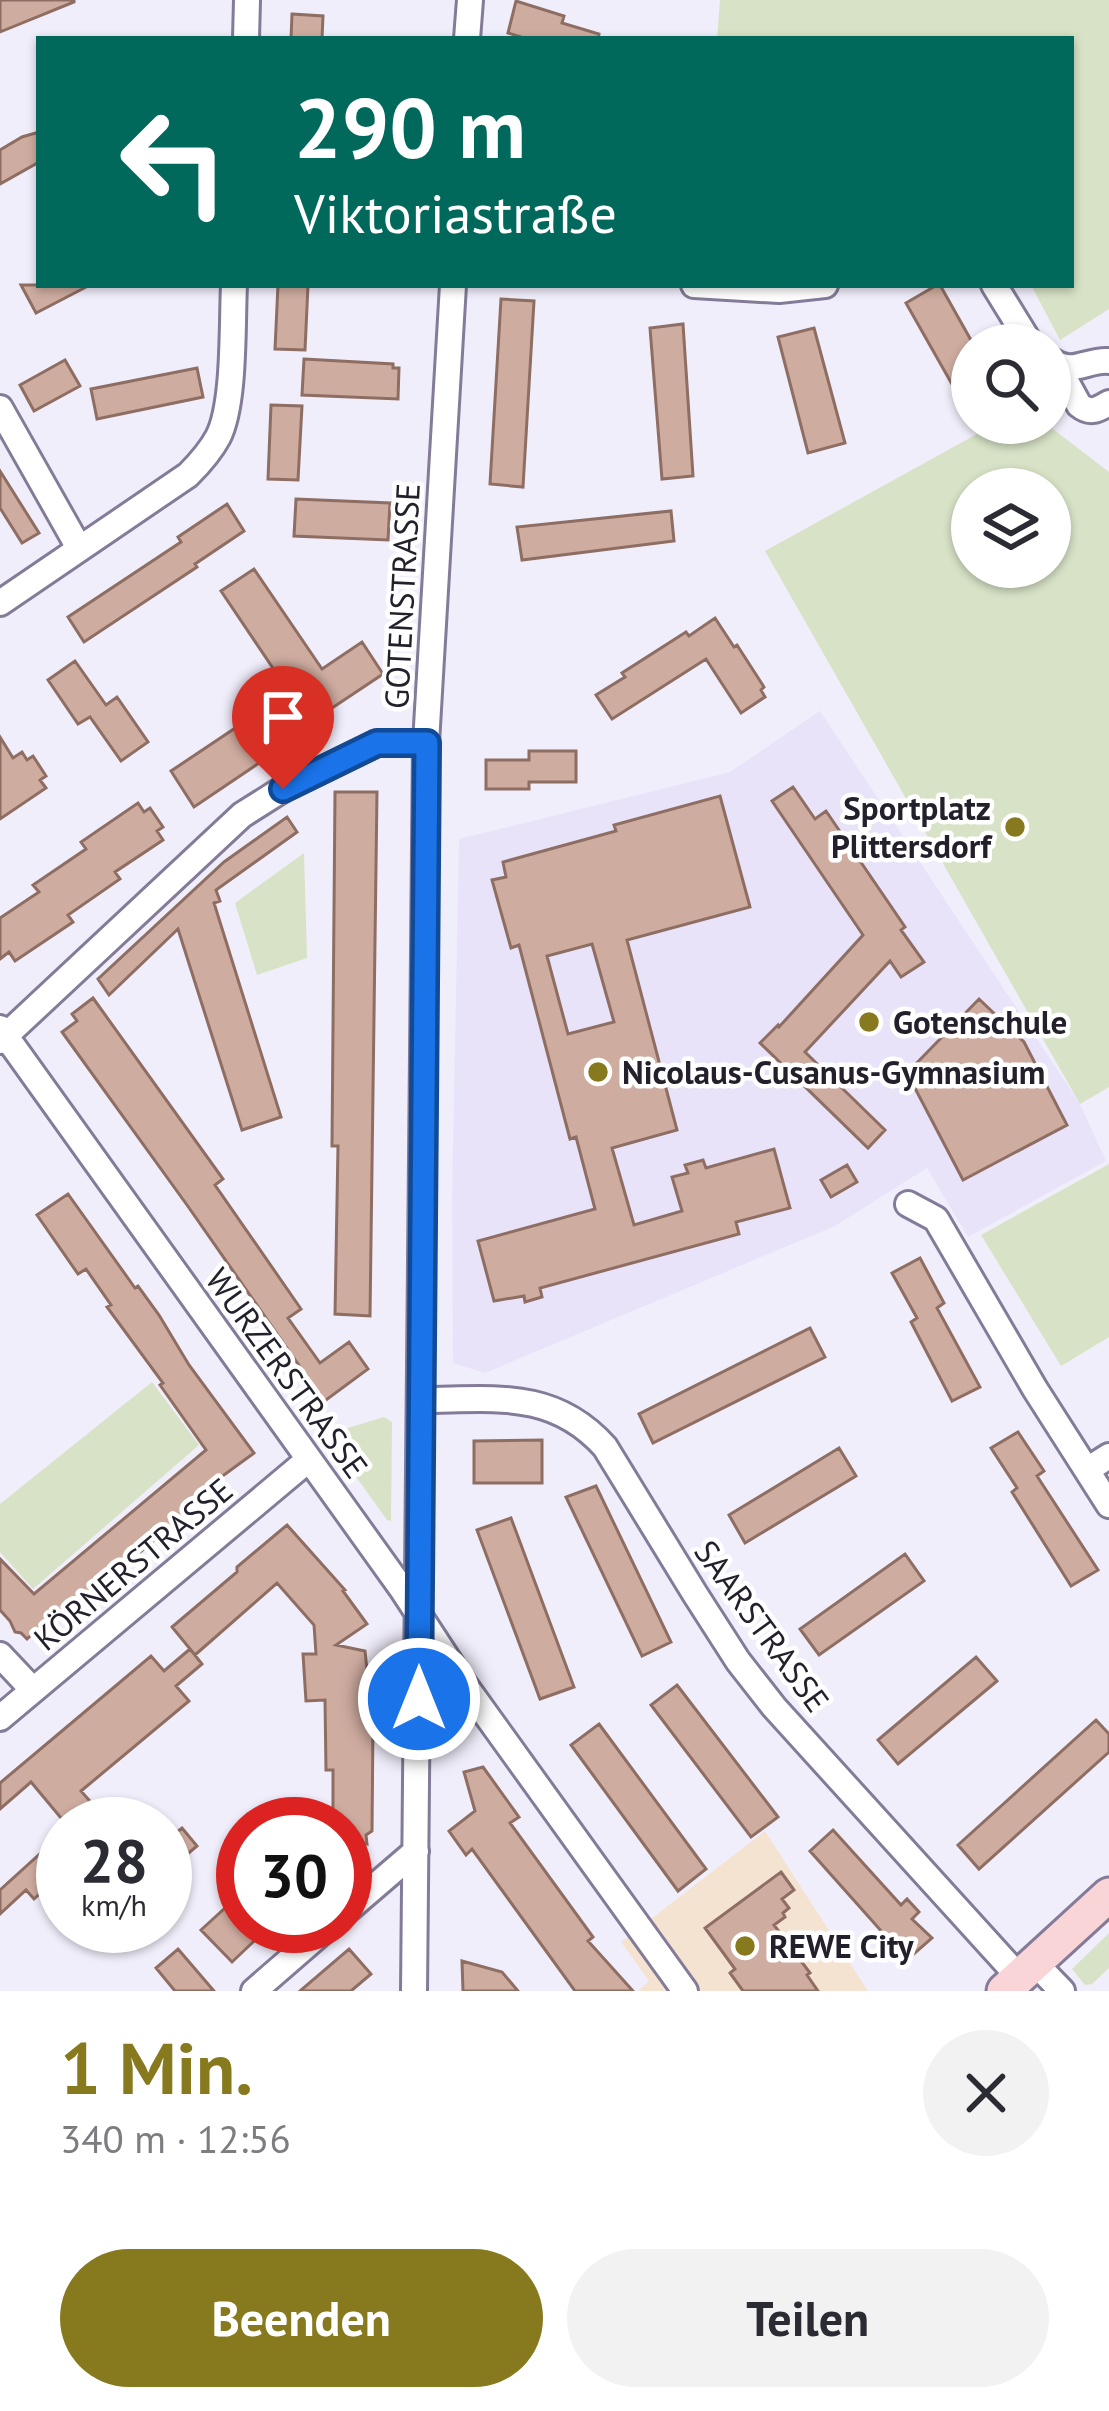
<!DOCTYPE html>
<html lang="de">
<meta charset="utf-8">
<style>
body{margin:0;font-family:"PT Sans",sans-serif;background:#f2f2f3;color:#2b2b33;height:100vh;display:flex;flex-direction:column;font-size:45px;white-space:nowrap}
*{box-sizing:border-box;margin:0}
p{font-size:39px;color:#7c7c81}
.icon{flex:none;width:66px;height:66px;fill:none;stroke:currentColor;stroke-width:2;stroke-linecap:round;stroke-linejoin:round}
.map{position:relative;height:1991px;overflow:hidden}
.details{display:flex;flex-direction:column;background:#fff;flex:1}
.details>*{flex:none}
.guide{position:absolute;left:36px;top:36px;width:1038px;height:252px;border-radius:0px;box-shadow:0 3px 9px #0004;background:#00695c;color:#fff;overflow:hidden}
.tools{position:absolute;left:951px;top:324px;display:grid;gap:24px}
.tools a{display:grid;place-items:center;width:120px;height:120px;border-radius:50%;background:#fff;box-shadow:0 3px 9px #0004;font-size:60px}
.speed{position:absolute;left:36px;top:1797px;display:flex;gap:24px;font-size:60px;font-weight:700;text-align:center}
.speed>*{display:grid;place-content:center;width:156px;height:156px;border-radius:50%;background:#fff;box-shadow:0 3px 9px #0004;line-height:1}
.speed small{font-size:30px;font-weight:400}
.speed .limit{border:18px solid #d22;background:#fff;color:#111}
.pin{position:absolute;display:grid;place-items:center;width:102px;height:102px;color:#fff;margin:-123px -51px;border-radius:50% 50% 50% 0;rotate:-45deg;box-shadow:0 0 12px #0007}
.pin .icon{rotate:45deg}
.me{position:absolute;width:132px;margin:-66px;rotate:0deg;stroke-linejoin:round;filter:drop-shadow(0 0 9px #0008)}
.turn{display:flex;align-items:center;gap:42px;height:252px;padding:0 60px;font-size:54px}
.turn .icon{width:156px;height:156px;stroke-width:2.5}
.turn b{display:block;font-size:84px;line-height:102px}
.round{display:grid;place-items:center;flex:none;width:126px;height:126px;border-radius:63px;background:#f2f2f3}
.summary{display:flex;align-items:center;justify-content:space-between;height:204px;padding:0 60px}
h1{font-size:72px;font-weight:600;line-height:90px;color:#87791e}
.primary-button{display:flex;gap:24px;margin-top:auto;padding:24px 60px}
.primary-button a{flex:1;height:138px;border-radius:72px;background:#87791e;color:#fff;font-size:48px;font-weight:600;line-height:138px;text-align:center}
.primary-button a+a{background:#f2f2f3;color:#2b2b33}
.map>svg:first-child{display:block}
.commercial{fill:#f5e3d2}
.education{fill:#e8e3f9}
.green{fill:#d7e2c6;fill-rule:evenodd}
.building{fill:#cfaca0;stroke:#8e6d63;stroke-width:3;fill-rule:evenodd}
.lines{fill:none;stroke-linecap:round;stroke-linejoin:round}
.minor-casing{stroke:#837b98;stroke-width:30}
.secondary-casing{stroke:#837b98;stroke-width:39}
.minor{stroke:#fff;stroke-width:24}
.secondary{stroke:#f9d5d8;stroke-width:33}
.route-casing{stroke:#114b97;stroke-width:30}
.route{stroke:#1a73e8;stroke-width:21}
.poi-dot{fill:#87791e;stroke:#fff;stroke-width:4.5}
.labels{text-anchor:middle;stroke-width:9;stroke-linejoin:round;paint-order:stroke}
.street-label{font-size:33px;fill:#231f2b;stroke:#fff}
.poi-label{font-size:33px;font-weight:bold;fill:#231f2b;stroke:#fff;text-anchor:start}
</style>
<div class="map">
<svg width="1109" height="1991" viewBox="0 0 1109 1991">
<rect width="100%" height="100%" fill="#f1eefb"/>
<path class="commercial" d="M765,1831L868,1991H638L649,1981L621,1942Z"/>
<path class="education" d="M820,711L1080,1104L1106,1161L968,1237L927,1168L835,1226L485,1373L453,1363L452,1203L459,839L730,772Z"/>
<path class="green" d="M720,0H1109V309L1060,340L1031,285H1071V39H717Z
M997,423H1045L1109,472V1087L1080,1104L765,551ZM972,489H1050V567H972Z
M304,853L307,958L257,975L235,903Z
M1109,1164V1337L1061,1366L981,1235Z
M152,1382L199,1445L33,1589L0,1552V1504Z
M384,1417L392,1422L391,1521L387,1520L332,1443L335,1432Z
M1109,1933V1968L1092,1984L1085,1985L1072,1969Z"/>
<path class="building" d="M0,0H74V2L0,32Z
M516,1L564,16L562,23L599,34L598,39H527L508,33Z
M292,14L323,16L322,39H291Z
M39,132V162L0,184V150L22,137Z
M21,285H90L36,313Z
M278,285H308L305,350L275,349Z
M937,285H940L972,342V375L953,386L906,303Z
M501,299L534,301L523,487L490,484Z
M683,324L693,476L662,479L650,328Z
M814,328L845,443L808,453L778,337Z
M304,359L393,364V368H399L398,399L302,395Z
M65,360L80,386L34,411L20,385Z
M197,368L203,397L97,419L91,389Z
M271,405L302,406L298,480L268,479Z
M0,471L39,533L22,543L0,508Z
M296,499L390,503L388,540L294,536Z
M227,504L244,531L195,564L197,567L84,642L68,617L181,542L178,537Z
M671,511L674,541L522,560L517,527Z
M254,569L322,669L362,642L383,674L302,728L305,732L194,807L171,771L289,692L221,591Z
M715,618L734,647L737,645L764,687L761,690L765,697L741,713L706,659L612,719L596,695L625,677L622,673L686,632L689,636Z
M75,661L106,705L117,697L148,742L121,761L90,717L78,724L48,680Z
M0,737L13,758L22,752L27,760L33,756L46,776L40,780L46,788L0,819Z
M529,751H576V782H529V789H486V760H529Z
M793,787L815,819L826,811L905,927L901,930L924,962L901,977L890,961L805,1052L885,1130L868,1148L760,1043L778,1025L779,1027L863,935L772,801Z
M335,792H377L370,1316L335,1314L338,1146H332Z
M720,796L750,907L627,940L677,1130L612,1148L634,1225L682,1211L672,1177L688,1173L685,1165L703,1160L706,1168L774,1149L790,1208L736,1222L739,1234L540,1288L542,1297L525,1302L524,1296L494,1301L478,1241L595,1209L576,1137L570,1139L519,945L511,948L492,880L506,877L503,862L616,831L614,825ZM592,944L614,1022L568,1034L547,956Z
M138,803L144,812L150,808L163,827L157,831L163,840L115,872L120,879L68,915L73,922L15,961L9,952L0,959V918L39,892L33,885L86,849L81,842Z
M287,817L297,832L216,890L220,901L214,903L281,1117L242,1130L178,929L109,995L98,979L224,862Z
M93,998L223,1179L215,1185L301,1309L288,1318L320,1363L349,1342L368,1369L322,1403L302,1376L305,1374L187,1205L62,1032L77,1021L72,1014Z
M979,999L1024,1042L1067,1125L963,1180L907,1073Z
M847,1165L857,1182L831,1197L821,1180Z
M68,1194L135,1288L138,1286L159,1315L189,1365L254,1453L217,1480L220,1484L64,1617L58,1610L27,1639L21,1633L15,1632L10,1621L0,1610V1559L34,1594L206,1450L160,1385L163,1383L107,1307L111,1305L86,1269L78,1274L37,1215Z
M920,1258L944,1303L937,1308L980,1387L952,1401L911,1322L917,1318L892,1273Z
M810,1328L825,1357L653,1443L639,1414Z
M1018,1432L1044,1471L1037,1476L1098,1570L1071,1586L1012,1492L1017,1488L991,1448Z
M542,1440V1483H474V1441Z
M839,1448L856,1476L745,1543L729,1515Z
M596,1486L671,1642L642,1656L566,1497Z
M511,1518L574,1687L540,1699L477,1530Z
M287,1525L345,1590L343,1591L367,1624L336,1645L365,1651L373,1725L372,1831L366,1835L367,1844L358,1842L345,1854V1824H315L333,1807V1770H326L325,1700L306,1701L303,1654H316L314,1625L277,1583L195,1655L172,1627L237,1572V1567Z
M905,1554L924,1581L819,1655L800,1629Z
M190,1649L202,1664L176,1686L189,1701L81,1791L110,1824H66L31,1782L0,1809V1783L81,1715L151,1656L164,1671Z
M976,1657L997,1681L898,1764L878,1740Z
M677,1685L778,1817L751,1837L651,1705Z
M1096,1720L1109,1734V1752L979,1869L958,1845Z
M599,1724L706,1869L678,1891L571,1745Z
M483,1767L519,1817L510,1823L593,1937L588,1941L633,1991H575L472,1849L466,1855L449,1831L475,1811L464,1772Z
M182,1828L197,1846L165,1873V1841Z
M833,1830L901,1905L907,1899L919,1912L912,1919L932,1938L907,1960L810,1851Z
M63,1833V1873L34,1899L26,1890L0,1914V1890Z
M781,1872L794,1890L782,1899L789,1908L783,1913L785,1917L774,1925L810,1973L807,1975L818,1991H743L730,1973L735,1969L705,1928Z
M243,1897V1926H270L232,1962L201,1930L225,1908L228,1911Z
M178,1949L214,1991H175L156,1968Z
M349,1949L371,1974L351,1991H300Z
M462,1961L502,1972L518,1991H463Z"/>
<g class="lines">
<defs>
<path id="minor" d="M246,39L247,0
M467,39L470,0
M694,285L779,290L825,285
M994,285L1031,345
M1052,361C1073,376 1087,359 1109,361
M1057,365L1079,405C1090,414 1097,410 1109,403
M0,408L79,548
M0,603L188,475C200,463 210,452 218,437C235,404 232,325 234,285
M0,1028L402,1589L464,1684L685,1991
M0,1041L242,815L283,789L377,743H426
M908,1204L936,1219L1035,1389L1109,1505
M420,1400C491,1400 552,1388 605,1447L695,1594L738,1661L774,1707L1019,1977
M1087,1470L1109,1456
M0,1655L33,1690
M0,1718L308,1460
M345,1912L416,1851
M1034,1962L1062,1991
M254,1991L329,1926
M414,1991L426,743L453,285"/>
<path id="secondary" d="M1004,1991L1109,1895"/>
</defs>
<use href="#minor" class="minor-casing"/>
<use href="#secondary" class="secondary-casing"/>
<use href="#minor" class="minor"/>
<use href="#secondary" class="secondary"/>
</g>
<g class="lines">
<defs>
<path id="route" d="M283,789L377,743H427L419,1699"/>
</defs>
<use href="#route" class="route-casing"/>
<use href="#route" class="route"/>
</g>
<g class="poi-dot">
<circle cx="1015" cy="827" r="12"/>
<circle cx="869" cy="1022" r="12"/>
<circle cx="598" cy="1072" r="12"/>
<circle cx="745" cy="1946" r="12"/>
</g>
<g class="labels">
<g class="street-label">
<text transform="translate(402 596) rotate(-87)" y="12">GOTENSTRASSE</text>
<text transform="translate(287 1373) rotate(54)" y="12">WURZERSTRASSE</text>
<text transform="translate(133 1564) rotate(-40)" y="12">KÖRNERSTRASSE</text>
<text transform="translate(762 1626) rotate(54)" y="12">SAARSTRASSE</text>
</g>
<g class="poi-label">
<text x="991" y="820" text-anchor="end">Sportplatz<tspan x="991" dy="38">Plittersdorf</tspan></text>
<text x="893" y="1034">Gotenschule</text>
<text x="622" y="1084">Nicolaus-Cusanus-Gymnasium</text>
<text x="769" y="1958">REWE City</text>
</g>
</g>
</svg>
<div class="tools">
<a><svg class="icon" aria-label="search" viewBox="0 0 24 24"><circle cx="10" cy="10" r="6"/><path d="M15 15l6 6"/></svg></a>
<a><svg class="icon" aria-label="layers" viewBox="0 0 24 24"><path d="M12 4l9 5-9 5-9-5zM3 14l9 5 9-5"/></svg></a>
</div>
<div class="speed"><div>28<small>km/h</small></div><div class="limit">30</div></div>
<div class="pin" style="left:283px;top:789px;background:#d93025"><svg class="icon" aria-label="arrive" viewBox="0 0 24 24"><path d="M6 21V4h12l-3 4 3 4H6"/></svg></div>
<svg class="me" style="left:419px;top:1699px" viewBox="-20 -20 40 40"><circle r="17" fill="#1a73e8" stroke="#fff" stroke-width="3"/><path d="M0-11L8 9 0 5-8 9z" fill="#fff"/></svg>
<div class="guide">
<div class="turn"><svg class="icon" aria-label="left" viewBox="0 0 24 24"><path d="M17 20v-9H6M10 6l-5 5 5 5"/></svg><div><b>290 m</b>Viktoriastraße</div></div>
</div>
</div>
<section class="details">
<div class="summary"><div><h1>1 Min.</h1><p>340 m · 12:56</p></div><a class="round"><svg class="icon" aria-label="close" viewBox="0 0 24 24"><path d="M6 6l12 12M18 6L6 18"/></svg></a></div>
<div class="primary-button"><a>Beenden</a><a>Teilen</a></div>
</section>
